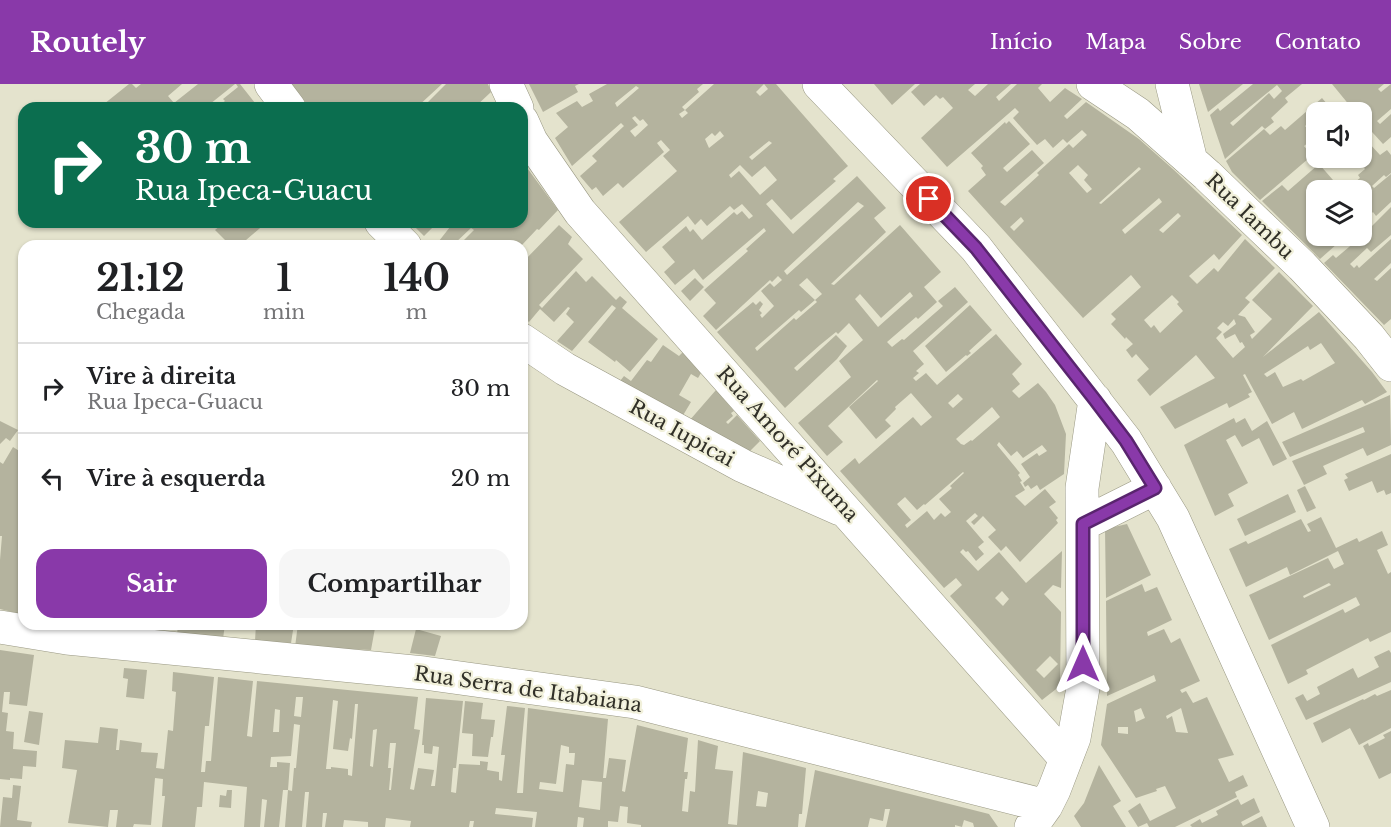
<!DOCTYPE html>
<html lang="pt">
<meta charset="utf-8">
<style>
body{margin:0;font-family:"Libre Baskerville",serif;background:#f6f6f6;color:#202124;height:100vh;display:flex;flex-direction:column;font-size:22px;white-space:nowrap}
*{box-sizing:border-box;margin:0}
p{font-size:20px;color:#757577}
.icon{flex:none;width:33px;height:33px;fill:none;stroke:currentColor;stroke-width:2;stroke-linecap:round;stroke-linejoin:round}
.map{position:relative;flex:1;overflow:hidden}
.details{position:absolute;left:18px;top:156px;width:510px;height:390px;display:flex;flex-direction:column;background:#fff;border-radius:18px;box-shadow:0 2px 4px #0004}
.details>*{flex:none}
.hud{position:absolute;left:18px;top:18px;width:510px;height:126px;border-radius:18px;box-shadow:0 2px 4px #0004;background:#0b6e4f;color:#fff;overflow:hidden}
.fabs{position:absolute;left:1306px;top:18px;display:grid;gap:12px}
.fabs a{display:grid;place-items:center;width:66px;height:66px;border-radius:12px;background:#fff;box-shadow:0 2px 4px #0004;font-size:30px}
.pin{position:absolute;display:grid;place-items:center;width:51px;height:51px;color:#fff;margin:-26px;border:3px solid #fff;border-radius:50%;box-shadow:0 2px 6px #0007}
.me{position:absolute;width:66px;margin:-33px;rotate:0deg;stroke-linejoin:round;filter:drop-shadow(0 0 4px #0008)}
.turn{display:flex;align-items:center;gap:21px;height:126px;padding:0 18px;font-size:27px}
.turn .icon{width:78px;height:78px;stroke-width:2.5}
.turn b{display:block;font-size:42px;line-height:51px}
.eta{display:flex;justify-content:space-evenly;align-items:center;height:102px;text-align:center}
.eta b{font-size:36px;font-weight:700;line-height:42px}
.primary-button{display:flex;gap:12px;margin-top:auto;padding:12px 18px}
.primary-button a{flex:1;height:69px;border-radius:18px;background:#8939a9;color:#fff;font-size:24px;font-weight:700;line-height:69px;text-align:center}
.primary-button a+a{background:#f6f6f6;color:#202124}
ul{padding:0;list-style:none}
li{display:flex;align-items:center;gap:18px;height:90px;padding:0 18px;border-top:2px solid #e0e0e0}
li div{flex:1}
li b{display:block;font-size:22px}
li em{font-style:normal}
header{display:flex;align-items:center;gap:36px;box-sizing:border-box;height:84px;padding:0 30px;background:#8939a9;color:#fff}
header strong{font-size:28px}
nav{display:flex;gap:33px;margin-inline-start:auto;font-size:21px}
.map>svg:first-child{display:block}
.building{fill:#b4b39e;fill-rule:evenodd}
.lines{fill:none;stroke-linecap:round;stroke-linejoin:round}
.minor-casing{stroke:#989782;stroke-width:34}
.minor{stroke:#fff;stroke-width:33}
.route-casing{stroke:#59256e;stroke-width:15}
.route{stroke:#8939a9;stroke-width:10}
.labels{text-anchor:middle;stroke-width:4.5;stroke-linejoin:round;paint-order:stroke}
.street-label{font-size:20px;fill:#313028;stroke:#f1f0da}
</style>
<header>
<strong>Routely</strong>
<nav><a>Início</a><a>Mapa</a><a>Sobre</a><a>Contato</a></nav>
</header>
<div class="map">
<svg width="1391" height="743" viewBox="0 0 1391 743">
<rect width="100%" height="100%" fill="#e4e3cd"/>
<path class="building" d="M129,0H132L136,4L141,0H182L168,12L174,19L198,0H235L205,24H135L134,22L99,24Z
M236,0H240L259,24H216L225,17L223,15L238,3Z
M291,0H442L416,24H310Z
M446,0H488L491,8L474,24H422Z
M529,0H579L575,2L578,8L543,28Z
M607,0H703L697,5L699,8L682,23L685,26L679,30L682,34L688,29L685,26L714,0H776L848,82L833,95L836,97L791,136L772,115L766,120L793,150L857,92L886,124L874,134L886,148L831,200L834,201L900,141L941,188L924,203L937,218L918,235L916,233L887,258L892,263L902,255L904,256L943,222L938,217L955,203L968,218L913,267L924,280L916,287L919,289L913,294L916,297L926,289L937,301L996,250L1022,280L1012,290L1020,300L1012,307L1019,314L1038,299L1046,308L1055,321L1066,350L1064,390L1040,406L1037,401L1031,405L1028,401L1025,403L1023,399L1030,393L1021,380L1037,369L1039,372L1047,367L1042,361L1023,374L1017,367L1011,372L999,358L997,361L1020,389L1018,391L1022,397L1020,398L1025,406L1015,412L1025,422L1045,405L1056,418L1049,423L1058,434L1056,436L1058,439L1020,478L1006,462L1001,467L988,453L996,446L983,432L974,441L971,438L978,432L975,429L966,437L984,458L978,463L984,470L976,477L968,467L966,468L963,465L960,468L978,487L999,468L1026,499L1062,467L1061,504L1053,501L1044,510L1061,528L1060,602L1042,616L950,512L962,501L956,494L944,504L840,387L855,374L859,380L913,333L921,342L932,333L911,309L895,323L896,325L885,336L891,342L876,355L849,323L878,297L877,296L828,342L843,358L827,372L798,339L851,293L839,277L863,256L849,239L838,250L836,248L820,261L794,284L797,287L836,251L847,262L837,275L785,324L717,248L753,218L756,221L760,217L763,220L759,226L762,229L760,231L762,234L774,222L761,207L770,199L774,203L782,196L778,192L772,198L770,196L716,246L703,232L716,219L704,206L748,167L746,165L766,147L764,144L703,196L694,185L675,201L664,188L675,178L662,163L686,142L690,148L693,145L702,156L734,128L737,131L742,127L749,135L753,132L742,120L734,126L730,122L707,142L701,135L695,141L688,132L646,168L619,138L677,87L663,72L670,66L661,56L657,59L664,68L623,104L618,99L603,112L596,103L592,106L580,92L597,77L592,72L624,42L621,39L572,82L555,54L568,43L556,29L577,17L582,23L593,17L589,10ZM764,0L768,5L760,12L756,8ZM636,2L639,4L617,23L615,19ZM635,32L640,37L643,35L648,41L635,53L630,47L638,41L632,34ZM720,47L724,52L709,64L705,55L712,49L715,52ZM769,57L772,59L752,76L749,73ZM740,81L752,93L765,82L777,96L760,111L739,87L731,94L729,91ZM858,118L864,122L787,191L784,187ZM807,194L822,210L815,216L817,218L796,236L794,234L757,267L755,264L799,226L801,228L815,216L799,201ZM910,208L913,212L878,243L855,215L860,210L881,234ZM958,310L963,315L953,324L948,319ZM992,323L1000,333L972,357L971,356L964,361L961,360L956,355ZM963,388L964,389L950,402L952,404L939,415L951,428L945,433L941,429L934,436L927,427L907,444L905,441L911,436L897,420L905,413L917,426L924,420L925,421ZM1002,507L1009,515L1003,522L995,514ZM1050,572L1058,580L1044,594L1036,586Z
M874,0H915L892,21Z
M920,0H975L968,6L975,12L988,0H1011L996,13L999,17L1017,0H1042L1038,4L1050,18L1065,4L1068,6L1082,15L1064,32L1067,35L1086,18L1139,55L1174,86L1242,151L1219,176L1214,170L1189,192L1197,200L1214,184L1218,188L1245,155L1275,184L1245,214L1250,218L1238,231L1245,233L1255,248L1250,251L1252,255L1272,235L1252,216L1279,188L1313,222L1263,273L1319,228L1372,288L1387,308L1365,320L1362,316L1302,345L1294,328L1272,340L1245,290L1243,291L1252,308L1248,310L1250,313L1229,324L1227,319L1175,345L1160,323L1215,294L1196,271L1150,312L1137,296L1149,285L1136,270L1132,274L1126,266L1133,260L1126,253L1125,255L1111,240L1116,235L1111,230L1141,203L1131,191L1083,234L968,107L986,91L981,84L983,82L971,69L1005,38L1006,40L1009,37L1030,60L1003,84L1007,88L1032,66L1044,79L1000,118L1005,122L1039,91L1037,89L1069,60L1073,64L1087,51L1082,46L1067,59L1063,55L1053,64L1045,55L1037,61L1013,34L1019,28L1015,24L947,83L921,54L953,24L943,13L940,15L936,11L924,22L911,8ZM1078,81L1088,91L1084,96L1092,105L1087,109L1069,89ZM1139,83L1141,85L1101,120L1099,119ZM1159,114L1162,118L1125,150L1122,146ZM1178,129L1181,132L1163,149L1159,146ZM1021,133L1024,137L1014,147L1010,143ZM1172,211L1179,218L1177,220L1183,227L1160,249L1154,241L1151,244L1144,236ZM1234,235L1236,240L1223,250L1225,255L1235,250L1240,259L1242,258L1245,263L1233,274L1216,254L1222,248L1217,244L1223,238L1228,242ZM1321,259L1335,279L1303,297L1301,295L1283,303L1275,288L1267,293L1264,290L1308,262L1310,266Z
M1199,0H1243L1208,28Z
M1253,0H1302L1285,14L1288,18L1271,34L1274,38L1265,45L1262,42L1225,75L1210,31L1218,24L1220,27ZM1277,1L1282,7L1274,15L1269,9L1233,42L1230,39Z
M1332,0H1384L1378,5L1381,8L1391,0V25L1377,37L1380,40L1391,30V53L1383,60L1362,37V28H1355Z
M1322,14L1334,28H1317V36L1315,34L1305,42L1315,53L1304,62L1313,73L1310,77L1308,75L1260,116L1232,88L1226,77L1264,45L1270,51L1281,42L1285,46Z
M1369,59L1380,71L1387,66L1391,71V89L1386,93L1384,91L1372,102L1374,104L1368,109L1391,90V118L1376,132L1373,128L1362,138V106H1345L1360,94L1358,91L1365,85L1355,74H1362V66Z
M1328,74H1344L1335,81Z
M522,77L558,126L539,146L537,145L521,162H458L474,146L471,144L452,162H435L450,143L446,140L448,138H522Z
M1319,80L1333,96L1331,98L1329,96L1322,101V106H1317V152H1346L1320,175L1262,117L1282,101L1288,107Z
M1391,123V151L1371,168L1367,164L1350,180L1354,184L1357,181L1359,184L1391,155V179L1374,195L1377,197L1391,184V235L1384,241L1324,179L1333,171L1336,174L1362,152Z
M225,138H267L239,162H231L215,146Z
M417,138H438L424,152L414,142Z
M559,141L572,153L568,160L583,175L539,221L542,224L576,187L586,198L592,192L616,216L620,212L627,218L622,224L658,255L630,288L616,276L615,278L588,258L616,224L612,221L572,267L557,257L574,238L566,230L570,224L568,223L554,238L540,225L529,238L522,232V179Z
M695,194L704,203L690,217L681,207Z
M970,221L992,246L969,267L971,269L967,272L966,271L946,288L925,262Z
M663,261L679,272L683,268L701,289L698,294L691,290L679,311L691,318L682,333L620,297L624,292L631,297L647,276L651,278Z
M716,306L734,327L731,329L733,332L726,338L728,340L737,331L760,357L746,371L689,337Z
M1390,311L1391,361L1367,372L1363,364L1323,382L1327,390L1304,401L1292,377L1365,348L1363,343L1290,373L1282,358Z
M1234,334L1236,339L1245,334L1252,347L1267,337L1287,375L1273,382L1259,354L1242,363L1235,351L1226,356L1248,399L1228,410L1234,422L1215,432L1184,361Z
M0,337L18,346L10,357L6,354L0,360Z
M13,363L24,370V531L0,525V476L2,452H0V378L3,380Z
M1391,370V409L1386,411L1384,406L1377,409L1372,397L1349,407L1344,396L1348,394L1345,390Z
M1305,402L1316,424L1307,428L1297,406Z
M1288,410L1296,428L1245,452L1237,435Z
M1321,433L1336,464L1357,454L1359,458L1382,447L1388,461L1377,466L1388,490L1391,488V548L1370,558L1368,554L1306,586L1308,590L1288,600L1271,561L1343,525L1345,529L1360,521L1356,513L1269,556L1249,511L1328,474L1334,485L1344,480L1338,467L1290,491L1287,483L1246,503L1229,465L1246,457L1248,460L1301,435L1308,448L1311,447L1307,440ZM1329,499L1331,501L1304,514L1303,512Z
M1127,440L1151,491L1106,514L1105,445Z
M1142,500L1145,508L1157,503L1172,536L1147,548L1148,552L1164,545L1171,559L1180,554L1200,597L1180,606L1182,609L1186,607L1193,619L1207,613L1234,671L1218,675L1229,698L1243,691L1248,702L1235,708L1237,713L1175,743H1149L1147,739L1138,743L1128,727L1140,719L1150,737L1176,724L1165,702L1156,705L1157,707L1136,714L1101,661L1107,620L1156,597L1154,591L1107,612L1106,517ZM1141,624L1145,634L1136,638L1134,627ZM1181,624L1188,649L1176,648L1172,632L1167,635L1166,632ZM1118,643H1128V650L1118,649Z
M113,540H147L146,548L113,544Z
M178,540H225L223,555L177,551Z
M256,540H294L291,559L255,557Z
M298,540H370V544H375L371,566L295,563Z
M416,545L441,552L435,572L410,569Z
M0,566L34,571L27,622L9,620L10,608H4L2,628L8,629L6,647L14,648L13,665L37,667L36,683L23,682L22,695L10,694V696L0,695Z
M1389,566L1391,569V598L1306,636L1295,614L1303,610L1307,617L1320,610L1317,603L1353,584L1358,594L1379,583L1374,573Z
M124,584L147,586L144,615L126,613L128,595L123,594Z
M173,588L214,593L209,642H205L201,688H205L206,677H211L218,593L253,597L247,652L252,653L257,597L418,613L414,645L420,646L410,705L414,706L418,684L434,686L431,702H435L439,663L433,662L432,670L424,669V661H422L426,614L463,617L456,684H453L451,708L456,709L459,680L480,681V677L488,678L487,686L499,688V696L502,697L505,671H501L507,622L525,624L517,709H523L528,624L608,635L603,694H606L609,674L626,676L622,707L625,708L637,641L688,654L684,688H688L687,695H685L682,727L688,728L690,707L695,708L698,656L718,662L715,685L733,687L728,740L737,741L743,668L806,684L802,730H799L798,743H641V741L627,739L628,723L620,722L618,738L608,737V743H583L584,734L578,733L577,743H535L537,728L496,724L495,730L533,734L532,743H473L474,737H470L469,743H410L411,737L386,734L385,743H368V738L344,736L343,743H325L327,729H323L322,743H306L309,708H305L302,743H285L288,706L292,707L294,684H296L300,641L294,640L291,672L271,673L270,683H277V678L290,679L288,706H283L279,743H264L267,716L262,715L260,743H244L247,703L204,698L202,723H197L195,743H162L165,712H162L163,695L155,694L151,741L134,740L133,743H116L118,726H110L108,743L68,739L77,686L62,684L65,656L98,659L100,643L118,645L116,666H119L120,656L142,659L141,668L158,669L156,684L164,685L168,646L173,647L176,608L172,607ZM296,613H303L301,633L294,632ZM333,616L338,617L333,665L348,667L350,654L352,655L355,620H358L352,692L348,691V685L331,683V685H326ZM275,625L280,626L279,648H273ZM377,645L373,683L370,682L373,646ZM390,659H396L391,706H389L391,684H388ZM561,661L569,663V669H575L574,681L566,680L563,708L539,705L540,698L556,700ZM582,696L602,698L600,726L579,723ZM758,707L768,709L766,723L756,722Z
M1391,606V644L1359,661L1350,644L1322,659L1313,639L1363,615L1364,616L1375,610L1377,612Z
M465,617L483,619L481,635L495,636L493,653H491L488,673L472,672L473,650L462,649Z
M29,627L43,629L39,661L24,658Z
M1391,647V689L1379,695L1363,662L1368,659L1369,662L1385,654L1383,651Z
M1099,681L1121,717L1113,722L1126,743H1081L1074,732L1084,719Z
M815,686L989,730L998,743H974L973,739L964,736L962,743L955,741V743H886L890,725H885L883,737L870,734L868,743H805Z
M13,701L21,702L17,736L32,738L31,743H0L3,713L12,714Z
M227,706H232L231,724L219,723L220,711L226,712Z
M1254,714L1260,728L1241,738L1243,742L1262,732L1267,743H1192L1190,741L1200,735L1202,739L1218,731L1216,727L1238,715L1241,721Z"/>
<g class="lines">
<defs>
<path id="minor" d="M271,0L289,24
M506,0L517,24
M819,0L976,164L1126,357L1173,434L1313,743
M1093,0L1138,30L1207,91L1302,182L1369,253L1391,281
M1172,0L1191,77
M522,37L531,57L580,128L1066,675
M381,138L405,162
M522,256L565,285L743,382L840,425
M1083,440L1155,404
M0,543L67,554L424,589L635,618L1046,722
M1031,743L1046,722L1054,706L1074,654L1083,604L1082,404L1095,316"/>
</defs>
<use href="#minor" class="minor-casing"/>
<use href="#minor" class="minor"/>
</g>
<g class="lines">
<defs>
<path id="route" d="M929,115L976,164L1095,316L1126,357L1155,404L1083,440V580"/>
</defs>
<use href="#route" class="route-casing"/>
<use href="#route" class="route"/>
</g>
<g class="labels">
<g class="street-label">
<text transform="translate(1250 132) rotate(44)" y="7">Rua Iambu</text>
<text transform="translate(682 349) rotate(29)" y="7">Rua Iupicai</text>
<text transform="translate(788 360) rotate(48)" y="7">Rua Amoré Pixuma</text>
<text transform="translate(528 605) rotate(8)" y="7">Rua Serra de Itabaiana</text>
</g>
</g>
</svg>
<div class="fabs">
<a><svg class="icon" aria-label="sound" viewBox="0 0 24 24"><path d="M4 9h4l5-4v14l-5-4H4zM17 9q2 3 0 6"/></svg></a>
<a><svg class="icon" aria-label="layers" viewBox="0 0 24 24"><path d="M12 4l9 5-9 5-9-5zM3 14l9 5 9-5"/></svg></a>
</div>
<div class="pin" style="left:929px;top:115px;background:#d93025"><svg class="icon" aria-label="arrive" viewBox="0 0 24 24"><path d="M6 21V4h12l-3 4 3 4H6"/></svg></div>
<svg class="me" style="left:1083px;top:580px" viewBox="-20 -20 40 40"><path d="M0-17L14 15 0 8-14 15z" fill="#8939a9" stroke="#fff" stroke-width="4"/></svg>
<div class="hud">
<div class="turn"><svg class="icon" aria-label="right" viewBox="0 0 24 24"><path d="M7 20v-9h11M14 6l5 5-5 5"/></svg><div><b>30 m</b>Rua Ipeca-Guacu</div></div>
</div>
<section class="details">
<div class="eta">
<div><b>21:12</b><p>Chegada</p></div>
<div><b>1</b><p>min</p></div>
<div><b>140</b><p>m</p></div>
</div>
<ul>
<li><svg class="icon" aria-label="right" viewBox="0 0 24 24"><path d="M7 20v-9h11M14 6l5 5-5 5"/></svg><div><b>Vire à direita</b><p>Rua Ipeca-Guacu</p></div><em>30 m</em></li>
<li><svg class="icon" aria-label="left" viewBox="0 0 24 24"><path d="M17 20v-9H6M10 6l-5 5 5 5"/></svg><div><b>Vire à esquerda</b></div><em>20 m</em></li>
</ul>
<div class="primary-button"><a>Sair</a><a>Compartilhar</a></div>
</section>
</div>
